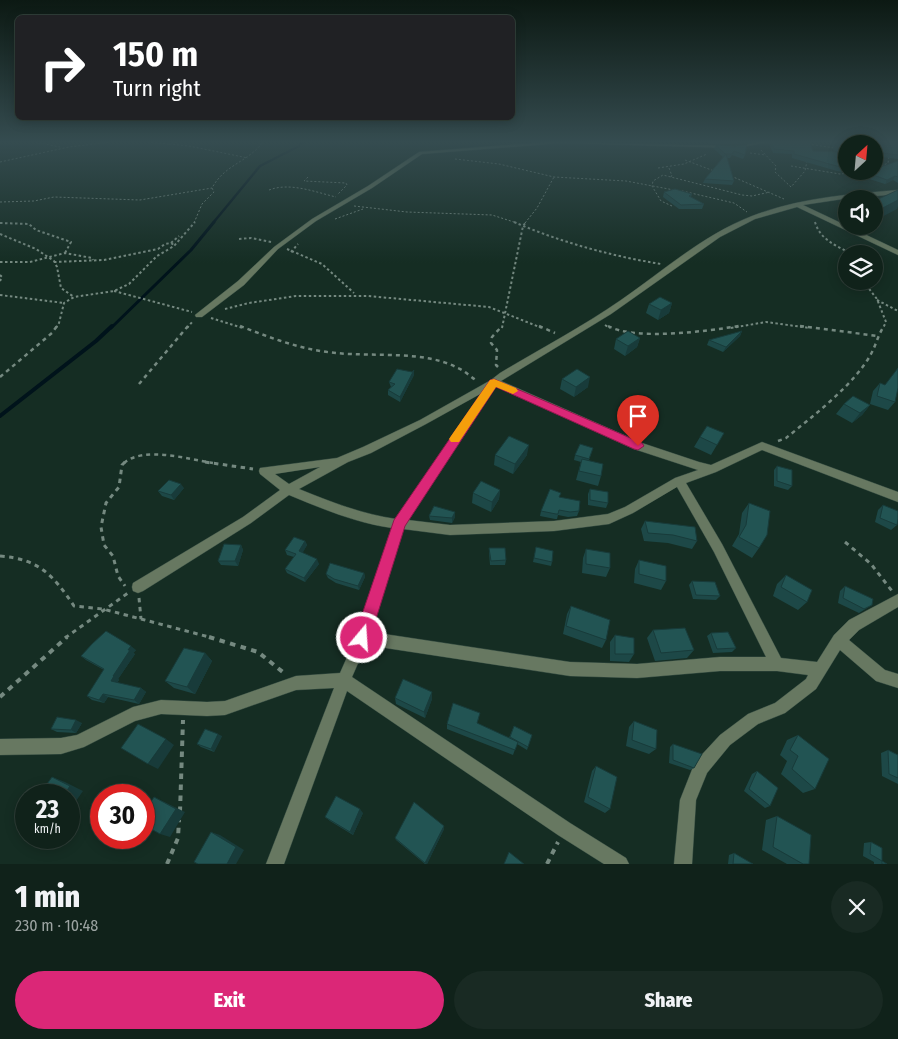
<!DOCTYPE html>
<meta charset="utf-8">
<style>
body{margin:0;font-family:"Fira Sans Condensed",sans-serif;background:#192a23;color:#f1f3f6;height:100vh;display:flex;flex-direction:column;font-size:19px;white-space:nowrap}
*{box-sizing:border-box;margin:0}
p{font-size:16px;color:#9ca4a2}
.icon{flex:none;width:28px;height:28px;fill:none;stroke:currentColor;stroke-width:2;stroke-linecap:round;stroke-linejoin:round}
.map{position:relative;height:864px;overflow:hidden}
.panel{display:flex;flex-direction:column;background:#10221a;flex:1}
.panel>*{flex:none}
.banner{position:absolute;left:15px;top:15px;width:500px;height:105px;border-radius:8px;box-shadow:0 2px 12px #0003,0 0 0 1px #303f39;background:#202124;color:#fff;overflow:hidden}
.needle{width:32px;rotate:26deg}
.controls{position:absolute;left:838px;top:135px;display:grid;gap:10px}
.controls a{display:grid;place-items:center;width:45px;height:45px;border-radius:50%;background:#10221a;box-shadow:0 2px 12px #0003,0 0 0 1px #303f39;font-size:25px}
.speed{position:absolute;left:15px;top:784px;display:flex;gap:10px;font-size:25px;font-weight:700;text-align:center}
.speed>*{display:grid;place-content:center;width:65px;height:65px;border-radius:50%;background:#10221a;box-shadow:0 2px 12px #0003,0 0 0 1px #303f39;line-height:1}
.speed small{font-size:12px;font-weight:400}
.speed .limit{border:8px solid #d22;background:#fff;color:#111}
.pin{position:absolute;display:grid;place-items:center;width:42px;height:42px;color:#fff;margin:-51px -21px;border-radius:50% 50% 50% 0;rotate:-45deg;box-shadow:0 0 5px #0007}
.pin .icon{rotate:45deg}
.me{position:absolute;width:55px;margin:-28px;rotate:18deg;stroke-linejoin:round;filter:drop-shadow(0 0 4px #0008)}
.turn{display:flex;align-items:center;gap:18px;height:105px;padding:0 15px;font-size:22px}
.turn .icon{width:65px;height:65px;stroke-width:2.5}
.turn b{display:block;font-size:35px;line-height:42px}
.round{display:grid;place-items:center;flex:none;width:52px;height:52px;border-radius:26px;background:#192a23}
.head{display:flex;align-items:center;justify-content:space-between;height:85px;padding:0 15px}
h1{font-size:30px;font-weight:800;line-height:38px}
.primary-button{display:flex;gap:10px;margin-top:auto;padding:10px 15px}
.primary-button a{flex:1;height:58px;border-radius:30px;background:#db2777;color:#fff;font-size:20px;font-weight:800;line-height:58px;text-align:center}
.primary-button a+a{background:#192a23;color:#f1f3f6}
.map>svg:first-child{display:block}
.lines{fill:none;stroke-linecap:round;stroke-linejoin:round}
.stream-far2{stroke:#00131b;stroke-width:2.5}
.stream-far1{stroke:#00131b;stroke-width:3}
.stream{stroke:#00131b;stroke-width:4}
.street-casing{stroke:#344b41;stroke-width:1}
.path-far4{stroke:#758980;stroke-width:1;stroke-dasharray:2 2;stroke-linecap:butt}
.path-far3{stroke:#758980;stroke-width:2;stroke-dasharray:2.5 2.5;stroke-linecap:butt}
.path-far2{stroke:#758980;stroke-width:2.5;stroke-dasharray:4 4;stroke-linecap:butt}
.path-far1{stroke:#758980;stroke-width:3;stroke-dasharray:4.5 4.5;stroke-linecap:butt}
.path{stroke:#758980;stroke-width:4;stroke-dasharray:5.5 5.5;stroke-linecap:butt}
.street{fill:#677861;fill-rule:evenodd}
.wall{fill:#1d4847}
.shaded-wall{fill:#183b3a}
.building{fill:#225453;stroke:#183b3a}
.route{fill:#db2777;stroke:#8e194d}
.slow{fill:#f59e0b}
</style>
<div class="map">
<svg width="898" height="864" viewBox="0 0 898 864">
<rect width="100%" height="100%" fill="#152d23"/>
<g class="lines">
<path class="stream-far2" d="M213,223L260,166L299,146L303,142"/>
<path class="stream-far1" d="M111,328L191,250L214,222"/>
<path class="stream" d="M0,416L96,341L112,326"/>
<defs>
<path id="street" d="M546,142L735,146L760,142H770L735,148L561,143L422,154L372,188L316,221L278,249L244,285L202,317H196L195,315L238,281L274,247L312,219L368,186L419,152Z
M898,190V194L843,199L803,205L898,250V255L797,207L755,219L720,237L611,314L501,381L642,443L699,462L711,465L762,442L898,492V502L762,450L716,472L686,483L722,544L781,658L817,662L834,635L849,620L898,594V607L859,630L849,640L885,670L898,674V688L876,681L840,650L816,689L785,713L758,724L730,745L707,773L696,800L692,864H674L680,800L695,762L720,735L748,714L775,703L806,679L808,675L777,671H720L637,678L570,676L366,645L352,677L570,823L626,858L629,864H604L558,835L347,691L284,864H266L334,688L296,690L225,715L207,716L161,714L135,721L84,747L61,754L0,755V739L61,738L77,735L133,707L161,700L207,702L225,701L296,676L340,673L356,637L392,528C356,523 323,509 289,495L251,523L143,591L138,593L133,591L132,587L133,583L243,517L280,490L260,474L259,471L260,468L337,458L363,447L420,420L491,380L500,373C540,349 582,327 621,300C663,271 703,235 752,216C799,198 849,194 898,190ZM496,386L634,449L698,470L675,478L625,507L608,514L554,521L450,525L408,520ZM482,393L396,519C362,514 331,502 299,489L348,462L371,453L426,424ZM320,467L289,484L275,474ZM677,487L714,552L766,657H720L637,664L570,662L371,632L403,529L450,535L554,531L609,524L633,513Z"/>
</defs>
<use href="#street" class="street-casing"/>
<path class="path-far4" d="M35,142L60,147
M147,142L169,144L177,142
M169,144L189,146L248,158
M808,144L835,148
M761,150L776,166L775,172L791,187L805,171L807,161
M750,153L766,155
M455,159L499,164L554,177L626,181L674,190
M685,160L714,171
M0,162L69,147L110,142
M791,166L840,174L870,171
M658,168L684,164L707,154
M669,168L672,176L669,177
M874,170L888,163L889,156
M731,176L784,199
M308,177L304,181L346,183L347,185L337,195
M269,190C290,182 315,192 336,197
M682,191L734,203L747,212
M0,202L34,201L54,197L140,200L212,188
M354,206L407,212L492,215L517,223
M672,206L661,201L652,186L653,181L663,175L742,195L752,196L770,192
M335,219L363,209
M194,223L202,204L214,192L212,188C225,164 247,163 263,142
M525,223L537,208L554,177"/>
<path class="path-far3" d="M514,222C560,242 611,256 661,264
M815,222C820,240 837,246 852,254
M0,223L29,224L36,230L71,242L65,253
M0,234L36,249L54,261L57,267L61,288L74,297
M239,239L251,238L271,242
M171,243L179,236
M287,249L322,264L354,293
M291,252L298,244
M0,262H30L65,253L92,258L93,260
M54,262L104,260L158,249L165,244L171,243L174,245
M0,275L2,277L0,281
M863,281L877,299L886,322L883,328
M114,291L192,312
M0,295L64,303
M877,300L898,311
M225,309L249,303L296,296H368L489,307L542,328
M211,318L243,328
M605,325L610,328
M56,328L59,323L64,303L74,297L114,291L129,284L157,256L174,246L195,222
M187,328L193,321
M502,328L523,226L526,222
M731,328L766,322L810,328"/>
<path class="path-far2" d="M240,326C271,338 302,350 336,353C374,357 424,350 458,368C465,371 471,377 477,381
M539,326L555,333
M608,326C636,341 707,331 739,326
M800,326L878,336
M498,367L496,365L497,350L491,343L492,337L502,326
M0,377L52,333L57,326
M139,384L188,326
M778,441L786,438C813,416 854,385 871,354C876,345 878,335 884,326
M124,463C144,446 188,459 213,463"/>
<path class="path-far1" d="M125,462L122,465L119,487L106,503L101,527L104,545L113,556L118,576L125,586
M205,462L253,469
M845,542L871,564L892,591
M0,556C39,559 53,575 74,606L103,609L213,638
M139,598L141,619
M65,638L128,593"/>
<path class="path" d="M209,637L258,652L284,673
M0,697L67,637
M180,812L183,720
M167,864L178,838L179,820
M547,864L558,842"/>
<use href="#street" class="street"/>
</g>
<path class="wall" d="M709,142H756L735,144H710Z
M770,142H810L813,151L839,152L834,151L831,142H898V159L874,156V144H846V153L840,152L846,161V171H850L849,173L837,171L792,158V154L773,153L769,144Z
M716,145L736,146L745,155L743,159L732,155L730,158H727L734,181L732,185L703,183L705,179L723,157L714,149Z
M898,161V183L893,180L885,184L863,177L865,172Z
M664,192L692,194L691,197L704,204L702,209H679L663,197Z
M672,303L669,313L658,320L646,313L649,304Z
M742,331L740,336L723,352L707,345L709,340Z
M640,338L637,347L625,356L614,349L616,339Z
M414,375L400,402L388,395V390L391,387L389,382Z
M562,379L588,387L574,397L560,389Z
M880,383L895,402L888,410L870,404L873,391Z
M844,404L870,405L862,415L852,423L836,414Z
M724,433L711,455L694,447L700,437Z
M593,448L589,460L601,476L598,486L576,480L581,462L574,460L575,455Z
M495,455H527L513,474L494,465Z
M777,466L792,486L788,490L774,486V470Z
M184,488L174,500L162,496L158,491Z
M590,489L608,503L606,508L588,505V494Z
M500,490L499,499L491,512L472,503L473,493Z
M560,498L579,511L577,516L568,517L558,515L557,519H555L540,516L541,511Z
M749,503L759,548L752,558L732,546L739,534L742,513Z
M883,505L897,525L891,530L875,522L878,510Z
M455,512V517L452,523L430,520L429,516Z
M645,521L697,541L692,549L668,543L644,541L641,529Z
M305,541L307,545L302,553L319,564L305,582L287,573L285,569L294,557L287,555L285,550Z
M241,545L243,550L238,566L221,565L218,561Z
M536,547L552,562L551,566L533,562Z
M489,548L506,560L505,565H490L489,552Z
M586,549L610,568L606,577L582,573L583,558Z
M639,560L666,581L661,590L634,583L635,569Z
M364,573L365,577L359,590L336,583L328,578L326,574Z
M786,575L807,602L798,610L773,596L777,584Z
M692,581L720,596L716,600L693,599L689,585Z
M845,586L872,605L859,613L838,603L840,591Z
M571,606L606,640L602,648L563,634L567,614Z
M653,630L694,650L687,658L655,661L647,638Z
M711,633L736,648L732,652L713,653L707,636Z
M615,635L634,654L629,662L610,661V642Z
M136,650L133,653L135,654L118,679L119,680L117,683L141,688L146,692L139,704L108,697L104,703L92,700L87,696L104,670L86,660L81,656Z
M205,653L212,661L195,694L174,688L165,681Z
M395,698L432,699L425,718L396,704Z
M479,718L477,723L509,738L514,726L532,735L527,750L517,744L513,755L447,729V724Z
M634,721L656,749L649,754L626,746L629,727Z
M82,723L76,733L57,732L51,729Z
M798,735L815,789L803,793L781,774L787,761L780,755L787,740Z
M222,736L214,752L201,747L197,744Z
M673,744L694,768L690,770L669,763L670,747Z
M888,750L898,755V784L882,776L881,753Z
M596,766L610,809L605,813L584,802L592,771Z
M757,771L770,806L765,808L744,791L752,774Z
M363,813L353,835L330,821L325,817Z
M777,816L809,864H787L762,850L766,820Z
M444,829L427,864H425L396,840L395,838Z
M871,842L882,861L887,864H874V862L863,856L864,843Z
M734,853L753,864H728L729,855Z"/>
<path class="shaded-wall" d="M736,142H756L735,144Z
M895,176L893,180L885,184L887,180Z
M898,200V206L897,209L874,221V214L875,212Z
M672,303L669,313L658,320L661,310Z
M742,331L740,336L723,352L726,347Z
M640,338L637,347L625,356L628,346Z
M414,370V375L400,402V397Z
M590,377L588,387L574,397L576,387Z
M870,405L862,415L852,423L860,413Z
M529,445L527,455L513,474L515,464Z
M181,484L184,488L174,500L171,495Z
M500,490L499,499L491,512L492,502Z
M455,512V517L452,523V518Z
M305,541L307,545L301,556L299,551Z
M241,545L243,550L238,566L235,561Z
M317,559L319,564L305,582L304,578Z
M364,573L365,577L359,590L358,586Z
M131,646L136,650L133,653L135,654L118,679L119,680L116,685L111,681L113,676Z
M205,653L212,661L195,694L187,687Z
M141,688L146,692L139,704L134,700Z
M432,692V699L425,718L424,712Z
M103,694L108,697L104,703L99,700Z
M76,720L82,723L76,733L71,730Z
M218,734L222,736L214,752L211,749Z
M166,739L174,745L158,769L148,764Z
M52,777L65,782L83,791L69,811V795H64Z
M154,797L185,812L170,837L160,834Z
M360,809L363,813L353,835L350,832Z
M444,826V829L427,864H426L425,863Z
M211,832L220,835L244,850L236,864H227Z"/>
<path class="building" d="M771,142H810L813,151L840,152L846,161V168L840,167L794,154V151L774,149Z
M834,142H898V155L874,152V144H846V148L836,147Z
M747,144L745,155L734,151L732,154H725L716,145L736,146Z
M726,154L734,181L705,179Z
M898,161V177L895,176L887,180L865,172L869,171H874V169Z
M675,189L692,194L689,196L704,204L681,205L664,192Z
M898,190V200L875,212H874V201Z
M660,297L672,303L661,310L649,304Z
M628,331L640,338L628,346L616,339Z
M742,331L726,347L709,340Z
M898,368V388L895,402L877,396L880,383L885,385Z
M397,369L412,372L414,370L400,397L388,390L395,384L389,382Z
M577,369L590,377L576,387L562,379Z
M853,396L870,405L860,413L844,404Z
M707,426L724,433L717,445L700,437Z
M509,436L529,445L515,464L495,455Z
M580,444L593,448L589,459L575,455Z
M582,459L603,464L601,476L579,471Z
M777,466L792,470V486L777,481Z
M169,480L181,484L171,495L158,491Z
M481,481L500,490L492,502L473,493Z
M550,489L561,493L559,497L580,501L579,511L570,512L559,510L558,514H556L541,511Z
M590,489L608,492V503L590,500Z
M749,503L770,511L767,535L759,548L739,537L746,525Z
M883,505L898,511V519L897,525L880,518Z
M434,506L455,512L452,518L429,516Z
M645,521L695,527L697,541L673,535L648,533Z
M294,537L305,541L299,551L317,559L304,578L285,569L296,554L285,550Z
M224,544L241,545L235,561H218Z
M536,547L553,551L552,562L534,558Z
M489,548H505L506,560L491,561Z
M586,549L610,553V568L586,564Z
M639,560L666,566V581L639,574Z
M330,563L364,573L358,586L334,579L326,574Z
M786,575L812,590L807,602L781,587Z
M692,581L715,582L720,596L696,595Z
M845,586L873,599L872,605L864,609L843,598Z
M571,606L610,620L606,640L566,626Z
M685,628L694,650L661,653L653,630Z
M106,631L131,646L128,650H130L113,676H114L111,681L141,688L134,700L103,694L99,700L87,696L104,669L81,656L92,644Z
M728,632L736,648L717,649L711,633Z
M615,635L634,638V654H615Z
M184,648L205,653L187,687L165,681Z
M403,679L432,692L424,712L395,698Z
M453,703L480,713L477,723L518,742L515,750L447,724Z
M57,717L76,720L71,730L51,729Z
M634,721L657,730L656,749L632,740Z
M138,724L166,739L148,764L121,748Z
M514,726L532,735L528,747L510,737Z
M205,729L218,734L211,749L197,744Z
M798,735L829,759L815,789L792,769L798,756L790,750Z
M673,744L702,754L694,768L673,760Z
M888,750L898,755V778L889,774Z
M596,766L617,777L610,809L588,797Z
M757,771L778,788L770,806L749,789Z
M52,777L70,786L64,795H39Z
M336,796L360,809L350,832L325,817Z
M154,797L176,809L160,834L144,825V812Z
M414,802L444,826L425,863L395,838Z
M777,816L811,835L809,864H803L773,847Z
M211,832L236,847L227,864H198L194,862Z
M871,842L882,848V861L870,854Z
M509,852L524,864H504Z
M734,853L753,864H733Z
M882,861L887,864H882Z"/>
<linearGradient id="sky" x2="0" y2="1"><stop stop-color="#0c1913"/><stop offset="0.54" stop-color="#354c50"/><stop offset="1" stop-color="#354c50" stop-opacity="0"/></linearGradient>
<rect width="898" height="263" fill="url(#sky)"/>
<path class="route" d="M494,379L642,443L644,446L638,450L634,449L496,387L405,526L370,638L367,643L362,645L356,643L354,638L394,520L490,380Z"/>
<path class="slow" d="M494,379L516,388L518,391L513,394L496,387L459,442H451L449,439L451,436L490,380Z"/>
</svg>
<div class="controls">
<a><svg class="needle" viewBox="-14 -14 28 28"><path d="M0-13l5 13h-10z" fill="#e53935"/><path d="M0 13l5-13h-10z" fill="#9ca4a2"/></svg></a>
<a><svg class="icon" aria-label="sound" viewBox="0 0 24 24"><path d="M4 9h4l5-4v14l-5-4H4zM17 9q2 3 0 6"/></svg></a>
<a><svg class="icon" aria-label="layers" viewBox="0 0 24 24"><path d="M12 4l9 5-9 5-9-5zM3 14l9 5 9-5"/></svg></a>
</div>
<div class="speed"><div>23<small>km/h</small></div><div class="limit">30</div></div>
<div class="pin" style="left:638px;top:446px;background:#d93025"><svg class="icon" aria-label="arrive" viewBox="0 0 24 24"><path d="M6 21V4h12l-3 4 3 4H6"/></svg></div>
<svg class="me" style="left:362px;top:638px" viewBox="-20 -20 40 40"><circle r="17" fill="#db2777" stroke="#fff" stroke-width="3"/><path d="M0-11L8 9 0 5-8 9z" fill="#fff"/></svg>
<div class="banner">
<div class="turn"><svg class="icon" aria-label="right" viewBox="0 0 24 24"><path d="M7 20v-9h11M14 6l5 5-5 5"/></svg><div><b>150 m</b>Turn right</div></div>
</div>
</div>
<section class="panel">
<div class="head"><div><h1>1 min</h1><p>230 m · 10:48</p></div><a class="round"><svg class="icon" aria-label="close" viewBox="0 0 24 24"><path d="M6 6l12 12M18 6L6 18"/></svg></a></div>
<div class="primary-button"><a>Exit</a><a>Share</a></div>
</section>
